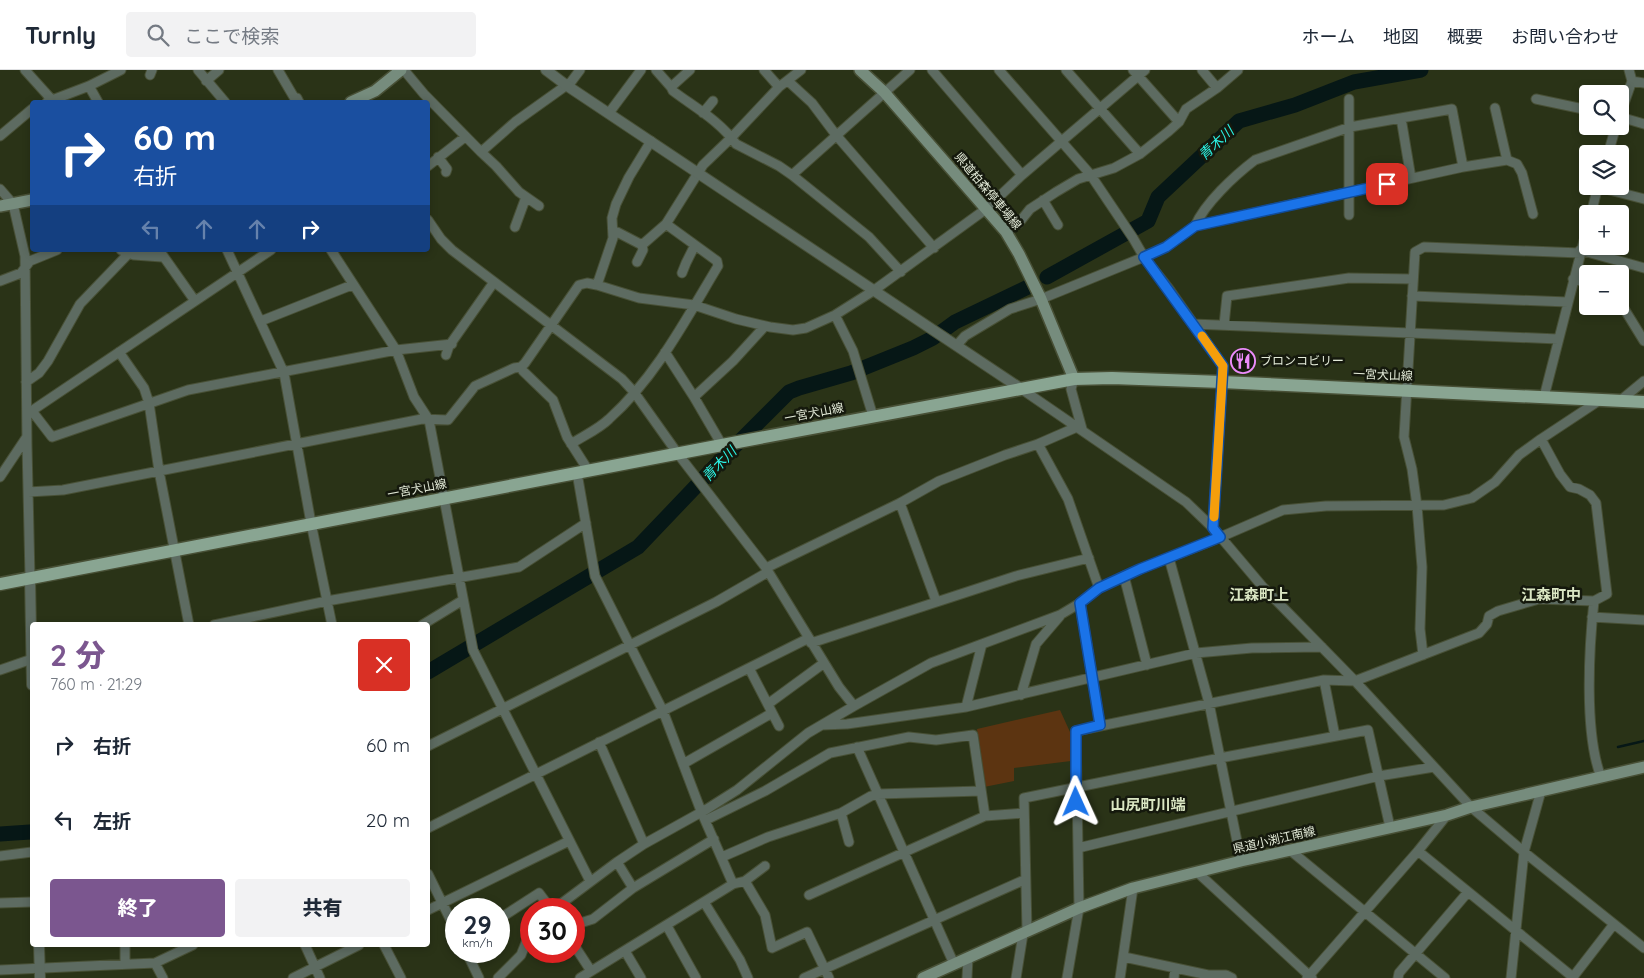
<!DOCTYPE html>
<html lang="ja">
<meta charset="utf-8">
<style>
body{margin:0;font-family:Quicksand,"Noto Sans JP",sans-serif;background:#f2f2f3;color:#1f2937;height:100vh;display:flex;flex-direction:column;font-size:19px;white-space:nowrap}
*{box-sizing:border-box;margin:0}
p{font-size:16px;color:#747a83}
.icon{flex:none;width:28px;height:28px;fill:none;stroke:currentColor;stroke-width:2;stroke-linecap:round;stroke-linejoin:round}
.map{position:relative;flex:1;overflow:hidden}
.side{position:absolute;left:30px;top:552px;width:400px;height:325px;display:flex;flex-direction:column;background:#fff;border-radius:5px;box-shadow:0 2px 8px #0003}
.side>*{flex:none}
.guide{position:absolute;left:30px;top:30px;width:400px;height:152px;border-radius:5px;box-shadow:0 2px 8px #0003;background:#1a4fa0;color:#fff;overflow:hidden}
.buttons{position:absolute;left:1579px;top:15px;display:grid;gap:10px}
.buttons a{display:grid;place-items:center;width:50px;height:50px;border-radius:5px;background:#fff;box-shadow:0 2px 8px #0003;font-size:25px}
.speed{position:absolute;left:445px;top:828px;display:flex;gap:10px;font-size:25px;font-weight:700;text-align:center}
.speed>*{display:grid;place-content:center;width:65px;height:65px;border-radius:50%;background:#fff;box-shadow:0 2px 8px #0003;line-height:1}
.speed small{font-size:12px;font-weight:400}
.speed .limit{border:8px solid #d22;background:#fff;color:#111}
.pin{position:absolute;display:grid;place-items:center;width:42px;height:42px;color:#fff;margin:-21px;border-radius:10px;box-shadow:0 2px 8px #0006}
.me{position:absolute;width:55px;margin:-28px;rotate:359deg;stroke-linejoin:round;filter:drop-shadow(0 0 4px #0008)}
.turn{display:flex;align-items:center;gap:18px;height:105px;padding:0 20px;font-size:22px}
.turn .icon{width:65px;height:65px;stroke-width:2.5}
.turn b{display:block;font-size:35px;line-height:42px}
.lanes{display:flex;align-items:center;height:48px;padding:0 20px;background:#0003;justify-content:center;gap:25px;direction:ltr}
.lanes .off{opacity:.35}
.round{display:grid;place-items:center;flex:none;width:52px;height:52px;border-radius:5px;background:#f2f2f3}
.overview{display:flex;align-items:center;justify-content:space-between;height:85px;padding:0 20px}
h1{font-size:30px;font-weight:800;line-height:38px;color:#7b568f}
.button{display:flex;gap:10px;margin-top:auto;padding:10px 20px}
.button a{flex:1;height:58px;border-radius:5px;background:#7b568f;color:#fff;font-size:20px;font-weight:800;line-height:58px;text-align:center}
.button a+a{background:#f2f2f3;color:#1f2937}
ul{padding:0;list-style:none}
li{display:flex;align-items:center;gap:15px;height:75px;padding:0 20px}
li div{flex:1}
li b{display:block;font-size:19px}
li em{font-style:normal}
header{display:flex;align-items:center;gap:30px;box-sizing:border-box;height:70px;padding:0 25px;background:#fff;border-bottom:1px solid #e0e1e3}
header strong{font-size:24px}
nav{display:flex;gap:28px;margin-inline-start:auto;font-size:18px}
.search{width:350px;height:45px;background:#f2f2f3;display:flex;align-items:center;gap:12px;box-sizing:border-box;padding:0 18px;border-radius:5px;color:#747a83;font-size:19px}
.map>svg:first-child{display:block}
.green{fill:#5c3411}
.lines{fill:none;stroke-linecap:round;stroke-linejoin:round}
.stream{stroke:#061716;stroke-width:2.5}
.river{stroke:#061716;stroke-width:15}
.minor-casing{stroke:#485036;stroke-width:11}
.tertiary-casing{stroke:#485036;stroke-width:12}
.secondary-casing{stroke:#485036;stroke-width:14}
.primary-casing{stroke:#485036;stroke-width:15}
.minor{stroke:#5d6b61;stroke-width:9}
.tertiary{stroke:#5d6b61;stroke-width:10}
.secondary{stroke:#768c7d;stroke-width:11}
.primary{stroke:#89a592;stroke-width:12}
.route-casing{stroke:#114b97;stroke-width:12}
.route{stroke:#1a73e8;stroke-width:9}
.slow{stroke:#f59e0b;stroke-width:9}
.labels{text-anchor:middle;stroke-width:5;stroke-linejoin:round;paint-order:stroke}
.street-label{font-size:12px;fill:#e3ead8;stroke:#15190d}
.poi-label{font-size:12px;fill:#e3ead8;stroke:#15190d;text-anchor:start}
.water-label{font-size:14px;font-style:italic;fill:#2bf3e6;stroke:#15190d}
.quarter-label{font-size:15px;font-weight:bold;fill:#dae6c3;stroke:#15190d}
</style>
<header>
<strong>Turnly</strong>
<div class="search"><svg class="icon" aria-label="search" viewBox="0 0 24 24"><circle cx="10" cy="10" r="6"/><path d="M15 15l6 6"/></svg>ここで検索</div>
<nav><a>ホーム</a><a>地図</a><a>概要</a><a>お問い合わせ</a></nav>
</header>
<div class="map">
<svg width="1644" height="908" viewBox="0 0 1644 908">
<rect width="100%" height="100%" fill="#2a3317"/>
<path class="green" d="M1060,640L1070,662L1071,691L1014,698V711L984,717L977,659Z"/>
<g class="lines">
<path class="stream" d="M1618,677L1644,671"/>
<path class="river" d="M1047,207L1148,151L1158,127L1239,51L1295,35L1354,12L1421,0
M428,602L638,477L721,390L789,322L799,318L851,303L913,278L933,268L955,252L1028,217
M0,764L30,762"/>
<defs>
<path id="minor" d="M25,0L52,30
M198,0L225,32
M278,0L295,29L297,28L299,32
M404,0L424,24L481,82L515,52L571,12L580,0
M656,0L671,17L673,21C694,37 720,51 736,74L779,96L792,105L869,167L901,202
M764,0L779,17
M932,0L1022,105
M999,0L1090,104L1133,168L1144,187L1169,219L1223,296L1213,458L1262,516L1355,611L1471,737L1524,782L1644,878
M1066,0L1140,84
M1133,0L1179,52
M1202,0L1217,18
M1629,0L1632,11
M150,5L152,0
M206,11L219,0
M788,11L812,33L836,65L934,178
M89,16L98,32
M671,17L690,0
M1349,29V145
M1536,29L1588,40
M47,32L89,16L121,0
M1452,39L1463,97L1195,156C1205,133 1234,106 1255,90L1350,57Z
M609,43L641,0
M703,43L713,31
M1620,45L1632,11L1644,13
M1620,47L1644,54
M1401,48L1411,108
M0,66L32,39
M481,82L496,96L519,122L539,136
M1608,84L1616,56
M438,87L447,99L446,102
M1507,90L1517,94L1522,103L1533,144
M428,96L465,67
M1463,97L1507,90L1495,38
M792,105L910,0
M1598,117L1644,129
M0,119L13,134L25,186L27,375L30,508
M1043,130L1058,155
M1591,144L1598,116
M428,150L441,169L452,180L622,309L634,322L678,384L766,498L839,617L854,636
M515,157L526,127
M613,162H617L642,175L666,154
M1006,162L1018,154L1030,139L1056,122L1078,109L1114,98L1140,84L1169,61L1179,52L1186,39L1217,18L1238,0
M121,180L134,185L162,187
M159,180L195,231
M227,180L284,303L311,453L332,555
M331,180L396,280L414,327L429,350L473,580L590,811
M1580,180L1644,198
M637,192L643,180L642,175
M682,203L686,193L695,175
M1573,209L1588,213
M0,211L21,203L30,191L57,180
M597,215L639,228L694,235L736,249L770,257L793,260L806,258L835,245L873,221L986,139L1022,105L1145,0
M1412,226L1568,232
M1620,232L1644,271
M835,245L853,281L873,346
M261,251L352,215
M1193,254L1558,269
M1224,255L1227,226L1349,208L1413,209
M957,275L965,266L1010,239L1041,229L1144,187L1166,177L1195,156
M119,282L144,318L149,333L159,401L189,555
M665,282L694,327L722,375
M446,285L449,276L494,212
M521,297L523,301L553,330L567,367L588,400
M1074,309L1071,319L1082,359
M26,312L39,303L48,291L80,234L132,180
M1020,318L1186,432L1213,458
M694,327L733,291L765,256
M1544,327L1588,155
M1621,330L1644,311
M32,341L52,367L188,320L396,280L452,274
M27,344L271,180
M571,374C583,366 599,359 609,349C656,307 686,249 718,196L717,191L666,154L703,95L731,68L779,17L801,0
M1038,374L1068,429L1099,518
M577,403L595,506L663,641L701,741L733,814
M0,407L26,368
M28,422L63,420L422,349L448,350L475,316L514,298L521,297L525,293L579,215L587,213L597,215L613,168L612,148L616,134L629,107L651,71
M900,433L936,531
M1169,488L1209,633L1241,791
M766,498L900,433L939,411L1005,385L1038,374L1077,357
M1124,506L1147,595
M1594,531C1589,578 1584,663 1601,707
M1080,533L1100,655
M1592,547L1644,550
M214,555L327,531L519,497L586,453
M422,555L463,530
M811,573L1016,506L1089,488
M1423,585L1420,559L1422,497L1417,436L1412,399L1404,367L1415,182L1424,177L1580,183
M749,598L779,656
M0,600L32,589
M1324,610L1335,666
M1021,625L1036,574L1060,546
M768,634L824,593
M966,637L982,574
M822,655L847,654L966,637L1196,583L1252,578L1322,577
M599,672L644,774
M428,676L716,532L768,502
M857,677L954,894
M683,694L772,643
M841,743L849,772
M706,750L765,721L830,683L909,667L936,670L973,665L985,746
M428,758L809,568
M1078,778L1379,706L1434,697
M1291,781L1445,908
M1418,781L1574,908
M0,786L32,782
M722,787L768,767L841,743L871,726L878,724L981,721
M617,792L633,818
M1197,802L1312,908
M428,804L456,861
M745,811L765,845L772,878L807,862L829,908
M809,825L985,746L1024,743
M704,832L740,890L748,908
M0,833L32,832
M554,839L617,792L644,774L707,739L737,720L808,663L854,636L931,593L1060,545L1080,533L1099,518L1140,499L1209,472L1283,440L1326,436L1444,435L1472,428L1495,412L1519,385L1541,369L1600,330
M428,840L569,771
M499,849L539,823L551,839
M574,855L593,849L633,818L714,769
M667,856L696,908
M1027,861L1024,728L1220,688L1368,660L1390,757
M125,875V894
M305,875L320,908
M384,875L401,908
M574,875L591,901
M466,881L479,908
M625,881L641,908
M1124,887L1208,905H1226L1232,908
M155,893L163,908
M0,900L155,893L193,875
M1573,907L1614,854
M293,908L359,875
M498,908L521,885L531,860
M580,908L733,814L745,811L765,796
M804,908L1024,810
M967,908L968,888
M1016,908L1023,864
M1067,908L1079,838L1076,661L1324,610L1355,611L1479,563L1487,554L1489,546L1498,541L1539,529L1594,531L1607,524L1596,433L1590,425L1579,419L1570,417L1560,404L1541,369
M1120,908L1133,818
M1174,908L1175,898
M1307,908L1418,781L1447,745
M1398,908L1399,903L1468,822
M1511,908L1524,782L1541,721"/>
<path id="tertiary" d="M546,0L566,15L1020,318
M30,508L32,615
M39,875L40,908"/>
<path id="secondary" d="M860,0L884,22L1006,162L1019,184L1041,229L1074,309
M351,32L375,21L401,0
M0,136L32,130
M923,908L1079,838L1133,818L1241,791L1447,745L1471,737L1644,697"/>
<path id="primary" d="M0,514L722,375L1074,309L1112,308L1222,312L1644,332"/>
</defs>
<use href="#minor" class="minor-casing"/>
<use href="#tertiary" class="tertiary-casing"/>
<use href="#secondary" class="secondary-casing"/>
<use href="#primary" class="primary-casing"/>
<use href="#minor" class="minor"/>
<use href="#tertiary" class="tertiary"/>
<use href="#secondary" class="secondary"/>
<use href="#primary" class="primary"/>
</g>
<g class="lines">
<defs>
<path id="route" d="M1076,732V661L1100,655L1080,533L1099,518L1140,499L1220,467L1213,458L1223,296L1144,187L1166,177L1195,156L1387,114"/>
</defs>
<use href="#route" class="route-casing"/>
<use href="#route" class="route"/>
<path class="slow" d="M1202,266L1223,296L1214,447"/>
</g>
<defs>
<symbol id="restaurant-ring" viewBox="-11 -11 22 22"><circle r="9.5" fill="#15190d" stroke="#ec8cfb" stroke-width="1.5"/><path d="M-5-6h1v4h1v-4h1v4h1v-4h1v5L-1.5 .5V6h-2V.5L-5-1ZM5-6V6H3V1.5H1.5Q1.5-4 5-6Z" fill="#ec8cfb"/></symbol>
</defs>
<g fill-rule="evenodd">
<use href="#restaurant-ring" x="1229" y="277" width="28" height="28"/>
</g>
<g class="labels">
<g class="street-label">
<text transform="translate(988 121) rotate(50)" y="4">県道柏森停車場線</text>
<text transform="translate(1383 305) rotate(2)" y="4">一宮犬山線</text>
<text transform="translate(814 343) rotate(-11)" y="4">一宮犬山線</text>
<text transform="translate(417 419) rotate(-11)" y="4">一宮犬山線</text>
<text transform="translate(1274 770) rotate(-13)" y="4">県道小渕江南線</text>
</g>
<g class="poi-label">
<text x="1260" y="295">ブロンコビリー</text>
</g>
<g class="water-label">
<text transform="translate(1216 73) rotate(-43)" y="5">青木川</text>
<text transform="translate(719 394) rotate(-46)" y="5">青木川</text>
</g>
<g class="quarter-label">
<text x="1259" y="530">江森町上</text>
<text x="1551" y="530">江森町中</text>
<text x="1148" y="740">山尻町川端</text>
</g>
</g>
</svg>
<div class="buttons">
<a><svg class="icon" aria-label="search" viewBox="0 0 24 24"><circle cx="10" cy="10" r="6"/><path d="M15 15l6 6"/></svg></a>
<a><svg class="icon" aria-label="layers" viewBox="0 0 24 24"><path d="M12 4l9 5-9 5-9-5zM3 14l9 5 9-5"/></svg></a>
<a>+</a>
<a>−</a>
</div>
<div class="speed"><div>29<small>km/h</small></div><div class="limit">30</div></div>
<div class="pin" style="left:1387px;top:114px;background:#d93025"><svg class="icon" aria-label="arrive" viewBox="0 0 24 24"><path d="M6 21V4h12l-3 4 3 4H6"/></svg></div>
<svg class="me" style="left:1076px;top:732px" viewBox="-20 -20 40 40"><path d="M0-17L14 15 0 8-14 15z" fill="#1a73e8" stroke="#fff" stroke-width="4"/></svg>
<div class="guide">
<div class="turn"><svg class="icon" aria-label="right" viewBox="0 0 24 24"><path d="M7 20v-9h11M14 6l5 5-5 5"/></svg><div><b>60 m</b>右折</div></div>
<div class="lanes"><svg class="icon off" aria-label="left" viewBox="0 0 24 24"><path d="M17 20v-9H6M10 6l-5 5 5 5"/></svg><svg class="icon off" aria-label="ahead" viewBox="0 0 24 24"><path d="M12 20V5M6 11l6-6 6 6"/></svg><svg class="icon off" aria-label="ahead" viewBox="0 0 24 24"><path d="M12 20V5M6 11l6-6 6 6"/></svg><svg class="icon" aria-label="right" viewBox="0 0 24 24"><path d="M7 20v-9h11M14 6l5 5-5 5"/></svg></div>
</div>
<section class="side">
<div class="overview"><div><h1>2 分</h1><p>760 m · 21:29</p></div><a class="round" style="background:#d93025;color:#fff"><svg class="icon" aria-label="close" viewBox="0 0 24 24"><path d="M6 6l12 12M18 6L6 18"/></svg></a></div>
<ul>
<li><svg class="icon" aria-label="right" viewBox="0 0 24 24"><path d="M7 20v-9h11M14 6l5 5-5 5"/></svg><div><b>右折</b></div><em>60 m</em></li>
<li><svg class="icon" aria-label="left" viewBox="0 0 24 24"><path d="M17 20v-9H6M10 6l-5 5 5 5"/></svg><div><b>左折</b></div><em>20 m</em></li>
</ul>
<div class="button"><a>終了</a><a>共有</a></div>
</section>
</div>
